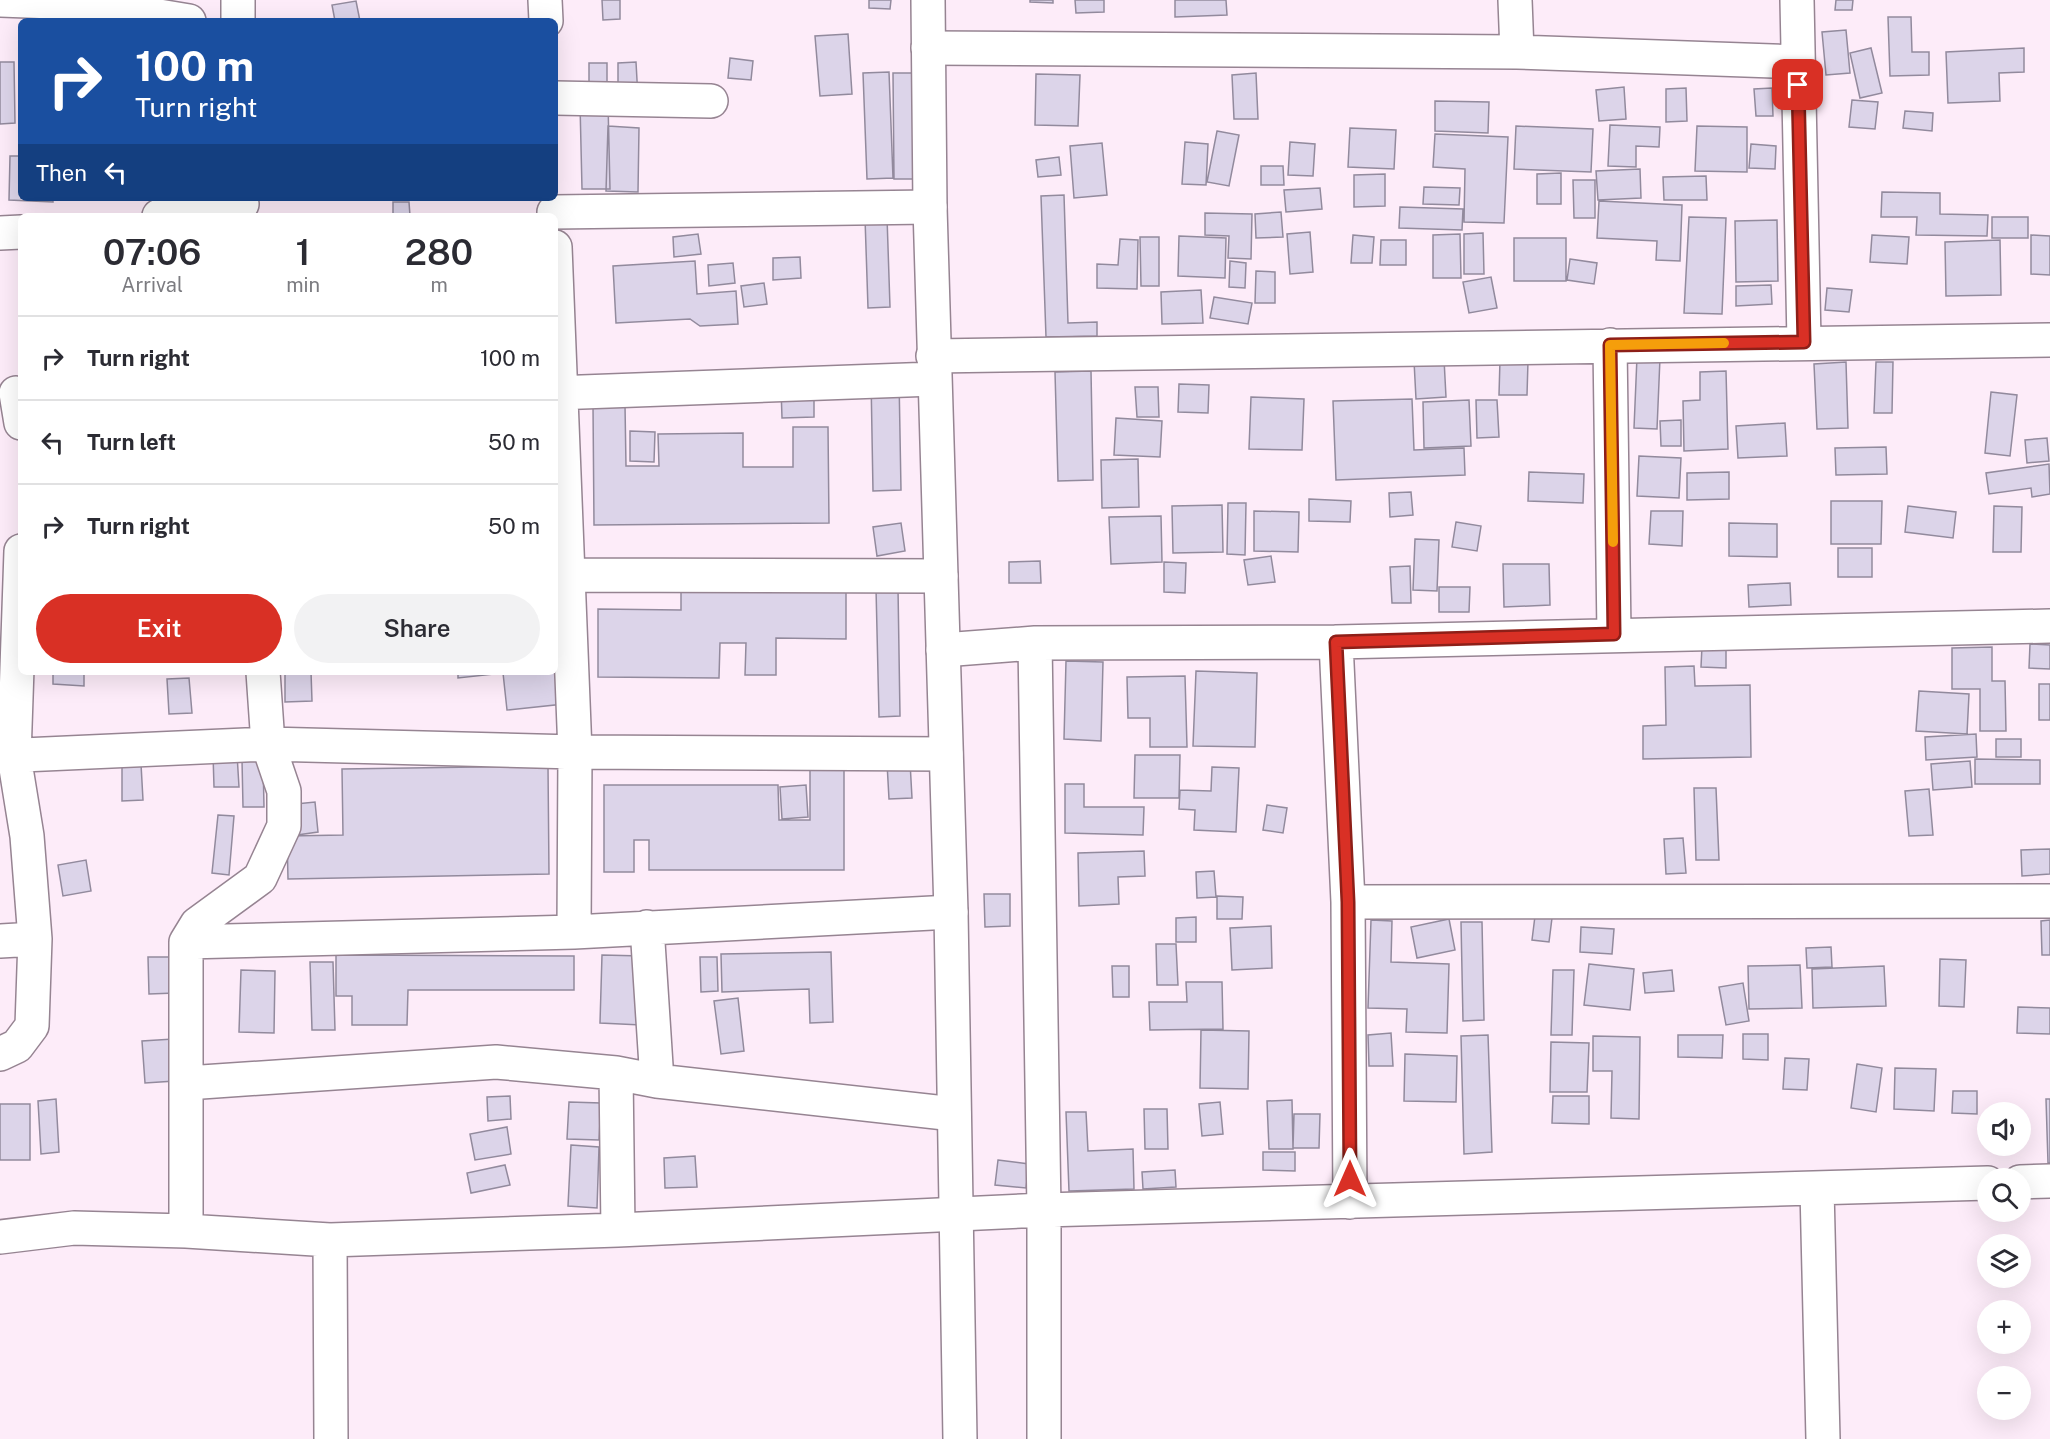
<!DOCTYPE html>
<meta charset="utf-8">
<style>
body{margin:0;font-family:"Public Sans",sans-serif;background:#f2f2f3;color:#2b2b33;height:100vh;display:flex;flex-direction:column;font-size:22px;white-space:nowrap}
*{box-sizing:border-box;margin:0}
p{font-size:20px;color:#7c7c81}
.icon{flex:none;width:33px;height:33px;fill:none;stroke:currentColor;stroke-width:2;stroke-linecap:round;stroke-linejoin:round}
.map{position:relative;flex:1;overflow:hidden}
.side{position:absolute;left:18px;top:213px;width:540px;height:462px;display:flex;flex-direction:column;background:#fff;border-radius:9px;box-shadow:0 6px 24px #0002}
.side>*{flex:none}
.hud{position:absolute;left:18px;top:18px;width:540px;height:183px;border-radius:9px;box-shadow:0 6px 24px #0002;background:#1a4fa0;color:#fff;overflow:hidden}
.controls{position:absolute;left:1977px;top:1102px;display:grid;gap:12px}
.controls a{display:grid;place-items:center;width:54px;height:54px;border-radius:50%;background:#fff;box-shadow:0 6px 24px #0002;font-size:30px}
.pin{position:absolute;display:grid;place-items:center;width:51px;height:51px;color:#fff;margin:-26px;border-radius:12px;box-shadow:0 3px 9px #0006}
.me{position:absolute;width:66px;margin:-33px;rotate:0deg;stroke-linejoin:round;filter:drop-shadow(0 0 4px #0008)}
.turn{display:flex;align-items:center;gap:21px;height:126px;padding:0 18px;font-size:27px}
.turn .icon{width:78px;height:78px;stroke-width:2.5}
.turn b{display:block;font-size:42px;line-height:51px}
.then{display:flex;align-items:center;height:57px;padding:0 18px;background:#0003;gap:12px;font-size:22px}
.eta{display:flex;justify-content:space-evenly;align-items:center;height:102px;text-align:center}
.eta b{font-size:36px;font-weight:600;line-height:42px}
.cta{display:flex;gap:12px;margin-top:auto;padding:12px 18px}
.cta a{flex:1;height:69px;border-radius:36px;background:#d93025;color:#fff;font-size:24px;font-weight:600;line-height:69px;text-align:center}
.cta a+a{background:#f2f2f3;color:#2b2b33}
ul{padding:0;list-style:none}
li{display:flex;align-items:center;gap:18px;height:84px;padding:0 18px;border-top:2px solid #e1e1e2}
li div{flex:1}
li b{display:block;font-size:22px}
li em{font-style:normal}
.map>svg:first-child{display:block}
.building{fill:#dcd4e9;stroke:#928a9d;stroke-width:1.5}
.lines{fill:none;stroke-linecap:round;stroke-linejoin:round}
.minor-casing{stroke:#968492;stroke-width:36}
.tertiary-casing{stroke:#968492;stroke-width:36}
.minor{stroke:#fff;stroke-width:33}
.tertiary{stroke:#fff;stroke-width:33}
.route-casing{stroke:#8d1f18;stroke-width:15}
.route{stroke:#d93025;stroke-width:10}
.slow{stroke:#f59e0b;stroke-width:10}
</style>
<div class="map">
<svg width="2050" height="1439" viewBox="0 0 2050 1439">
<rect width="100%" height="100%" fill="#fdecf9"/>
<path class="building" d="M602,0H620V19L603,20Z
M869,0H891L890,9L869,8Z
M1030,0H1053V3L1030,2Z
M1075,0H1104V12L1076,13Z
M1175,0H1226L1227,15L1175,17Z
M1836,0H1853L1852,10H1835Z
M356,1L360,21H335L332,5Z
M1888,17H1911L1912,52H1929V75L1890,76Z
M1846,30L1850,73L1826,75L1822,32Z
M848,34L852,94L820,96L815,36Z
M1871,48L1882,93L1860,98L1850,53Z
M2024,48V72L1999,73L2000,101L1948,103L1946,52Z
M730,58L753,61L751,80L728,78Z
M0,62H14L15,123L0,124Z
M636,62L638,98H618V63Z
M589,63H607V98H589Z
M889,72L893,178L867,179L863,73Z
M893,73H920L921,179H894Z
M1256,73L1258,119H1234L1232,75Z
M1036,74L1080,75L1078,126L1035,125Z
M1624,87L1626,119L1599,121L1596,90Z
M1686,88L1687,121L1666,122V89Z
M1772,88L1773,116H1756L1754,89Z
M1852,100L1878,102L1875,129L1849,127Z
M1435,101L1489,102L1488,133L1435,131Z
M608,103L610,189H582L580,104Z
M1905,111L1933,113L1932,131L1903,128Z
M1610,125L1660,127L1659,147L1636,146V167L1608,166Z
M608,126L639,128L638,192L606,191Z
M1516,126L1593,129L1591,172L1514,169Z
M1697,126L1747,127V172L1695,171Z
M1350,128L1396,130L1394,169L1348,167Z
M1217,131L1239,135L1229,186L1207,182Z
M1435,134L1508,137L1504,223L1464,222L1465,169L1433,167Z
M1185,142L1208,144L1206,185L1182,184Z
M1290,142L1315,144L1313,176L1288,175Z
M1102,143L1107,195L1074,198L1070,146Z
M1751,144L1776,146L1775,169L1749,168Z
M10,156H21V198H53V202L9,200Z
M1059,157L1061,175L1038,177L1036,160Z
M1261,166H1283L1284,185H1261Z
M1640,169L1641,198L1598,200L1596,171Z
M1561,173V204H1537V174Z
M1385,174V206L1354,207V175Z
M1706,176L1707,200H1664L1663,177Z
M1573,180H1595V218H1574Z
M1424,187L1460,188L1459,205L1423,204Z
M1320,188L1322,209L1286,212L1284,190Z
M1882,192L1940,193V214L1988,215L1987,236L1916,235L1917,217H1881Z
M1064,195L1068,323L1097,322V336L1046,337L1041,196Z
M1599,201L1682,205L1680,261L1656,260L1657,241L1597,238Z
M393,202H409L410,216H393Z
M1400,207L1463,209L1462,230L1399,228Z
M1281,212L1283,237L1256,238L1255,214Z
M1205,213L1252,214L1251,259L1228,258L1229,236L1205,235Z
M887,217L890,307L868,308L865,218Z
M1689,217L1726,218L1722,314L1684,313Z
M1992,217H2028V238H1992Z
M1777,220L1778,281L1736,282L1735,221Z
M1310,232L1313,272L1290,274L1287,234Z
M1483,233L1484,274H1464V234Z
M698,234L701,254L674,257L673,237Z
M1460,234L1461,278H1433V235Z
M1353,235L1374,237L1372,263H1351Z
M1872,235L1909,237L1907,264L1870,262Z
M2031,235L2050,236V275L2031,274Z
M1179,236L1226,238L1225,278L1178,276Z
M1140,237H1159V286H1141Z
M1514,238H1566V281H1514Z
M1120,239L1138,240L1137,289L1097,288V264L1118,265Z
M1381,240H1406V265H1380Z
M2000,240L2001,295L1946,296L1945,242Z
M800,257L801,278L773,280V258Z
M1570,259L1597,263L1594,284L1567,280Z
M695,261L697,294L736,291L738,324L700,326L690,319L616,323L613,266Z
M1230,261L1246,263L1245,288L1229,287Z
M733,263L735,283L709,286L708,265Z
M1256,271L1275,272V303H1255Z
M1491,277L1497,308L1469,313L1463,282Z
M764,283L767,304L744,307L741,286Z
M1771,285L1772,304L1736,306V286Z
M1827,288L1852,290L1849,312L1825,310Z
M1201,290L1203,323L1162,324L1161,292Z
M1214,297L1252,303L1248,324L1210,318Z
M1637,357L1660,358L1657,429L1634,428Z
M1444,359L1446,397L1416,399L1414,361Z
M1500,360L1528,361L1527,395H1499Z
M1846,362L1848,428L1817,429L1814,364Z
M1876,362H1893L1892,413H1874Z
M1091,371L1093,480L1058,481L1055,372Z
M1726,371L1728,449L1684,451L1683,401L1700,400V372Z
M871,378H899L901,490L873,491Z
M1179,384L1209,385L1208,413L1178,412Z
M814,387V417L782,418L781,388Z
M1135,387H1158L1159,417H1137Z
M1991,392L2017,395L2010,456L1985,453Z
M1251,397L1304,399L1302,450L1249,449Z
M1412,399L1414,450L1464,448L1465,475L1336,480L1333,401Z
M1469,400L1471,446L1424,448L1423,402Z
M1476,400H1497L1499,437L1477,438Z
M625,405L626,466H659L658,434L743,433V467H793V427H828L829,523L594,525L593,406Z
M1116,418L1162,421L1160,457L1114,455Z
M1681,420V446H1661L1660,421Z
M1785,423L1787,456L1738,458L1736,426Z
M630,431L655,432L654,462L630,461Z
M2047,438L2049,461L2027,463L2025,440Z
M1886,447L1887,474L1836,475L1835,448Z
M1639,456L1681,458L1679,498L1637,496Z
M1138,459L1139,507L1102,508L1101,460Z
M2049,464L2050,494L2032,497L2031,488L1989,494L1986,473Z
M1529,472L1584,474L1583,503L1528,501Z
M1729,472V499L1687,500V473Z
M1411,492L1413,515L1390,517L1389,493Z
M1309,499L1351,501L1350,522L1309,521Z
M1831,501H1882L1881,544H1831Z
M1228,503H1246L1245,555L1227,554Z
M1222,505L1223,552L1173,553L1172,506Z
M1908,506L1956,512L1953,538L1905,532Z
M1994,506L2022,507L2021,552H1993Z
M1254,511L1299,512L1298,552L1254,551Z
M1651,511H1683L1682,546L1649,544Z
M1161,516L1162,562L1111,564L1109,517Z
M1456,522L1481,526L1477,551L1452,547Z
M901,523L905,551L877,556L873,527Z
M1729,523L1777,524V557L1729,556Z
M1415,539L1439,540L1437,591L1413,590Z
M1838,548H1872V577H1838Z
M1271,556L1275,582L1248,585L1244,560Z
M1040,561L1041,583H1009V562Z
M1164,562L1186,563L1185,593L1164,592Z
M1503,564H1549L1550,605L1504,607Z
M1410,566L1411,603H1392L1390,567Z
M681,583L846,584V639L776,638V675H745L746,643H720L719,678L598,677V609L681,610Z
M1790,583L1791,605L1749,607L1748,585Z
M1439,587H1470L1469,612H1439Z
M876,588H898L900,716L879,717Z
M555,612L564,704L507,710L503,673L458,678V672H555Z
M2030,644L2050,645V669L2029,668Z
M1702,646L1726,647V668L1701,667Z
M1992,647V681H2005L2006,731H1980V689H1952V648Z
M1066,661L1103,662L1101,741L1064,739Z
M1694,666L1695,686L1750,685L1751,757L1643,759V726L1666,725L1665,667Z
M1196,671L1257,673L1255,747L1193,746Z
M53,672H84V686L53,684Z
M285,672H311L312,701L285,702Z
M1185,676L1187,747H1150V718H1128L1127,677Z
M189,678L192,713L169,714L167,679Z
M2039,684H2050V720H2039Z
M1919,691L1969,694L1967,734L1916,731Z
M1976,734L1977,757L1926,760L1925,737Z
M1996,739H2021V757H1996Z
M213,754H237L239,787H214Z
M1135,755H1180L1179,798H1134Z
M1975,759L2040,760V784H1975Z
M242,760H263L264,807H243Z
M1970,761L1972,787L1933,790L1931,764Z
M910,762L912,798L889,799L887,763Z
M122,764H141L143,800L122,801Z
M548,766L549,874L288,879L287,836L343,835L342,769Z
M810,767H844V870H649V840H634V872H604V785H778L779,820H810Z
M1212,767L1239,768L1236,832L1194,830L1195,810L1179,809L1180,790L1211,791Z
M1065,784H1084V807H1144L1143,835L1065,833Z
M806,785L808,817L782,819L780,787Z
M1694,788H1716L1719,860H1696Z
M1929,789L1933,835L1909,836L1905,791Z
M315,802L318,832L290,836L286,805Z
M1267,805L1287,808L1283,833L1263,830Z
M218,815L234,816L229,875L212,873Z
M1683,838L1686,873L1666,874L1664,839Z
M2050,849V874L2022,876L2021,850Z
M1144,851L1145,876L1118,877L1119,904L1079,906L1078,853Z
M86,860L91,891L63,896L58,865Z
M1214,871L1216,897L1197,898L1196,872Z
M984,894H1010V926L985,927Z
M1217,896L1243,897L1242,919H1217Z
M1535,916L1552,918L1549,942L1532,940Z
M1196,917V942H1176V918Z
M1449,919L1455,950L1417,958L1411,927Z
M1371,920L1392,921L1391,962L1449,964L1447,1033L1406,1032L1407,1009L1368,1008Z
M2050,920V955H2042L2041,921Z
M1461,922H1482L1484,1020L1463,1021Z
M1271,926L1272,968L1232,970L1230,928Z
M1581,927L1614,929L1612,954L1580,952Z
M1156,944H1176L1178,985H1157Z
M1831,947L1832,967L1807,968L1806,948Z
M831,952L833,1022L810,1023L809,989L722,992L721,954Z
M336,955L574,956V990H408L407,1025H352V996H336Z
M602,955L642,956L641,1025L600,1023Z
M148,957H174L175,993L149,994Z
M700,957H717L718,991L701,992Z
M1940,959L1966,960L1964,1007L1939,1006Z
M310,962H333L335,1030H312Z
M1589,964L1634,969L1630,1010L1584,1005Z
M1800,965L1802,1008L1749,1009L1748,966Z
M1112,966H1129V997H1113Z
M1884,966L1886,1006L1813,1008L1812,969Z
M241,970L275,971L274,1033L239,1032Z
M1553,970H1574L1572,1035H1551Z
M1672,970L1674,991L1645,993L1643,973Z
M1186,982H1222L1223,1029L1150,1030L1149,1002H1187Z
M1743,983L1749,1021L1726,1025L1719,987Z
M738,998L744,1051L721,1054L714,1001Z
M2018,1007L2050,1008V1034L2017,1033Z
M1201,1030L1249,1031L1248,1089L1200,1088Z
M1391,1033L1393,1066H1369L1368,1035Z
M1743,1034H1768V1060L1743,1059Z
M1488,1035L1492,1152L1464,1154L1461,1036Z
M1678,1035H1723L1722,1058L1678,1057Z
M1593,1036L1640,1037L1639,1119L1611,1118L1612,1071H1593Z
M173,1039L175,1081L145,1083L142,1041Z
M1551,1042L1589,1043L1587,1092H1550Z
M1405,1054L1457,1056L1456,1102L1404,1101Z
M1785,1058L1809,1059L1807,1090L1783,1089Z
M1857,1064L1882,1068L1876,1112L1851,1108Z
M1895,1068L1936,1069L1934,1111L1894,1109Z
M1953,1091H1977V1114L1952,1113Z
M510,1096L511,1119L488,1121L487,1097Z
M1553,1096H1589V1124L1552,1123Z
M56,1099L59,1152L41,1154L38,1101Z
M2046,1099H2050V1163H2048Z
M1292,1100L1293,1149H1269L1267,1101Z
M569,1102L601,1103L599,1140L567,1139Z
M1220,1102L1223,1134L1202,1136L1199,1104Z
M0,1104H30V1160H0Z
M1144,1109H1167L1168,1149H1145Z
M1066,1112H1086L1088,1151L1133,1149L1134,1189L1069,1191Z
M1294,1114H1320L1319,1148H1293Z
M507,1127L511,1154L475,1160L470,1134Z
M571,1145L599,1147L597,1208L568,1206Z
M1263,1152H1295V1171L1263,1170Z
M695,1156L697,1187L665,1188L664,1158Z
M998,1160L1029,1164L1026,1188L995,1185Z
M505,1165L510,1185L471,1193L467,1173Z
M1175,1170L1176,1187L1143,1189L1142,1172Z"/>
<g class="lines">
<defs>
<path id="minor" d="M0,0L80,3L189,21
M545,0L546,21
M1515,0L1517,52
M1797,0L1804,342
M238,21V0
M928,48L1517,52L1798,62
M555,98L711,101
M554,212L930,207
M159,216L242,204
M0,233L21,232
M555,247L575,752L574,932
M1610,345L1614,634
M933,356L2050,340
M16,393L21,423
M555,393L934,379
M555,575L941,576
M1336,642L1348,902L1350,1202
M1035,643L1044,1210V1439
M943,650L1035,643L1336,642L2050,626
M263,672L268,744L284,791V826L260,878L197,924L186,942V1231L330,1240L618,1230L1044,1210L1988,1183
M0,756L268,744L575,752L946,754
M1348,902L2050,901
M647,927L657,1081
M0,941L35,939
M186,942L574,932L951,912
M0,1054L17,1046L32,1026L35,939L27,836L14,756L21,551
M616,1073L618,1230
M187,1083L496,1062L616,1073L657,1081L954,1114
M2020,1182L2050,1181
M1817,1189L1823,1439
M0,1237L74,1228L186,1231
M330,1240L331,1439"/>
<path id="tertiary" d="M928,0L930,207L951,912L960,1439"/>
</defs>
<use href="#minor" class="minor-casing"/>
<use href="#tertiary" class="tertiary-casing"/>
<use href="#minor" class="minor"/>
<use href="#tertiary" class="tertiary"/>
</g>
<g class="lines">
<defs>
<path id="route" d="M1350,1179L1348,902L1336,642L1614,634L1610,345L1804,342L1798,85"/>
</defs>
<use href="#route" class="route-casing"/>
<use href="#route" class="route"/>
<path class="slow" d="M1613,542L1610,345L1724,343"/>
</g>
</svg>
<div class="controls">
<a><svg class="icon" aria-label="sound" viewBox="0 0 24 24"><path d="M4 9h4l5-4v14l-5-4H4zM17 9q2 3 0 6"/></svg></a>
<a><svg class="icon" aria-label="search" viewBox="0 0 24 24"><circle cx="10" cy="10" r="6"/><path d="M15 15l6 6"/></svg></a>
<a><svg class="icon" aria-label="layers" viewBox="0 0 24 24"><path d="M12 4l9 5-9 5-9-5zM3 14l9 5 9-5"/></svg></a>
<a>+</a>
<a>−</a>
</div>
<div class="pin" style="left:1798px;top:85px;background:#d93025"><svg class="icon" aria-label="arrive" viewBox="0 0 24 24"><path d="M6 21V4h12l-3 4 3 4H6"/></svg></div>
<svg class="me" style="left:1350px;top:1179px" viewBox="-20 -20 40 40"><path d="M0-17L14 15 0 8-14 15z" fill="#d93025" stroke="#fff" stroke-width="4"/></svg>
<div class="hud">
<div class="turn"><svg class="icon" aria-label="right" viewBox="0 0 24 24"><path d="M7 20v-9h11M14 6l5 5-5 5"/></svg><div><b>100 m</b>Turn right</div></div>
<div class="then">Then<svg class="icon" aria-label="left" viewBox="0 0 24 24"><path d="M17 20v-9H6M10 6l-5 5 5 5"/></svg></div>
</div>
<section class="side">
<div class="eta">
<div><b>07:06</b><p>Arrival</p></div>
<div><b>1</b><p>min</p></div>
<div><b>280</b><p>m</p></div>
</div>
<ul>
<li><svg class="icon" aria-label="right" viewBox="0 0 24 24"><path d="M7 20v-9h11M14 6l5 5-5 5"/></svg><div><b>Turn right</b></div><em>100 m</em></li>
<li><svg class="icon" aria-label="left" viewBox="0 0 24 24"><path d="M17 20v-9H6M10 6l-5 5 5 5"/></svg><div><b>Turn left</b></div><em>50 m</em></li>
<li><svg class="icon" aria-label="right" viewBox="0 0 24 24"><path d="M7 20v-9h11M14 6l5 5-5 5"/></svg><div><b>Turn right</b></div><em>50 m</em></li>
</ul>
<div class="cta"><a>Exit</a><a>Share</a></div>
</section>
</div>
